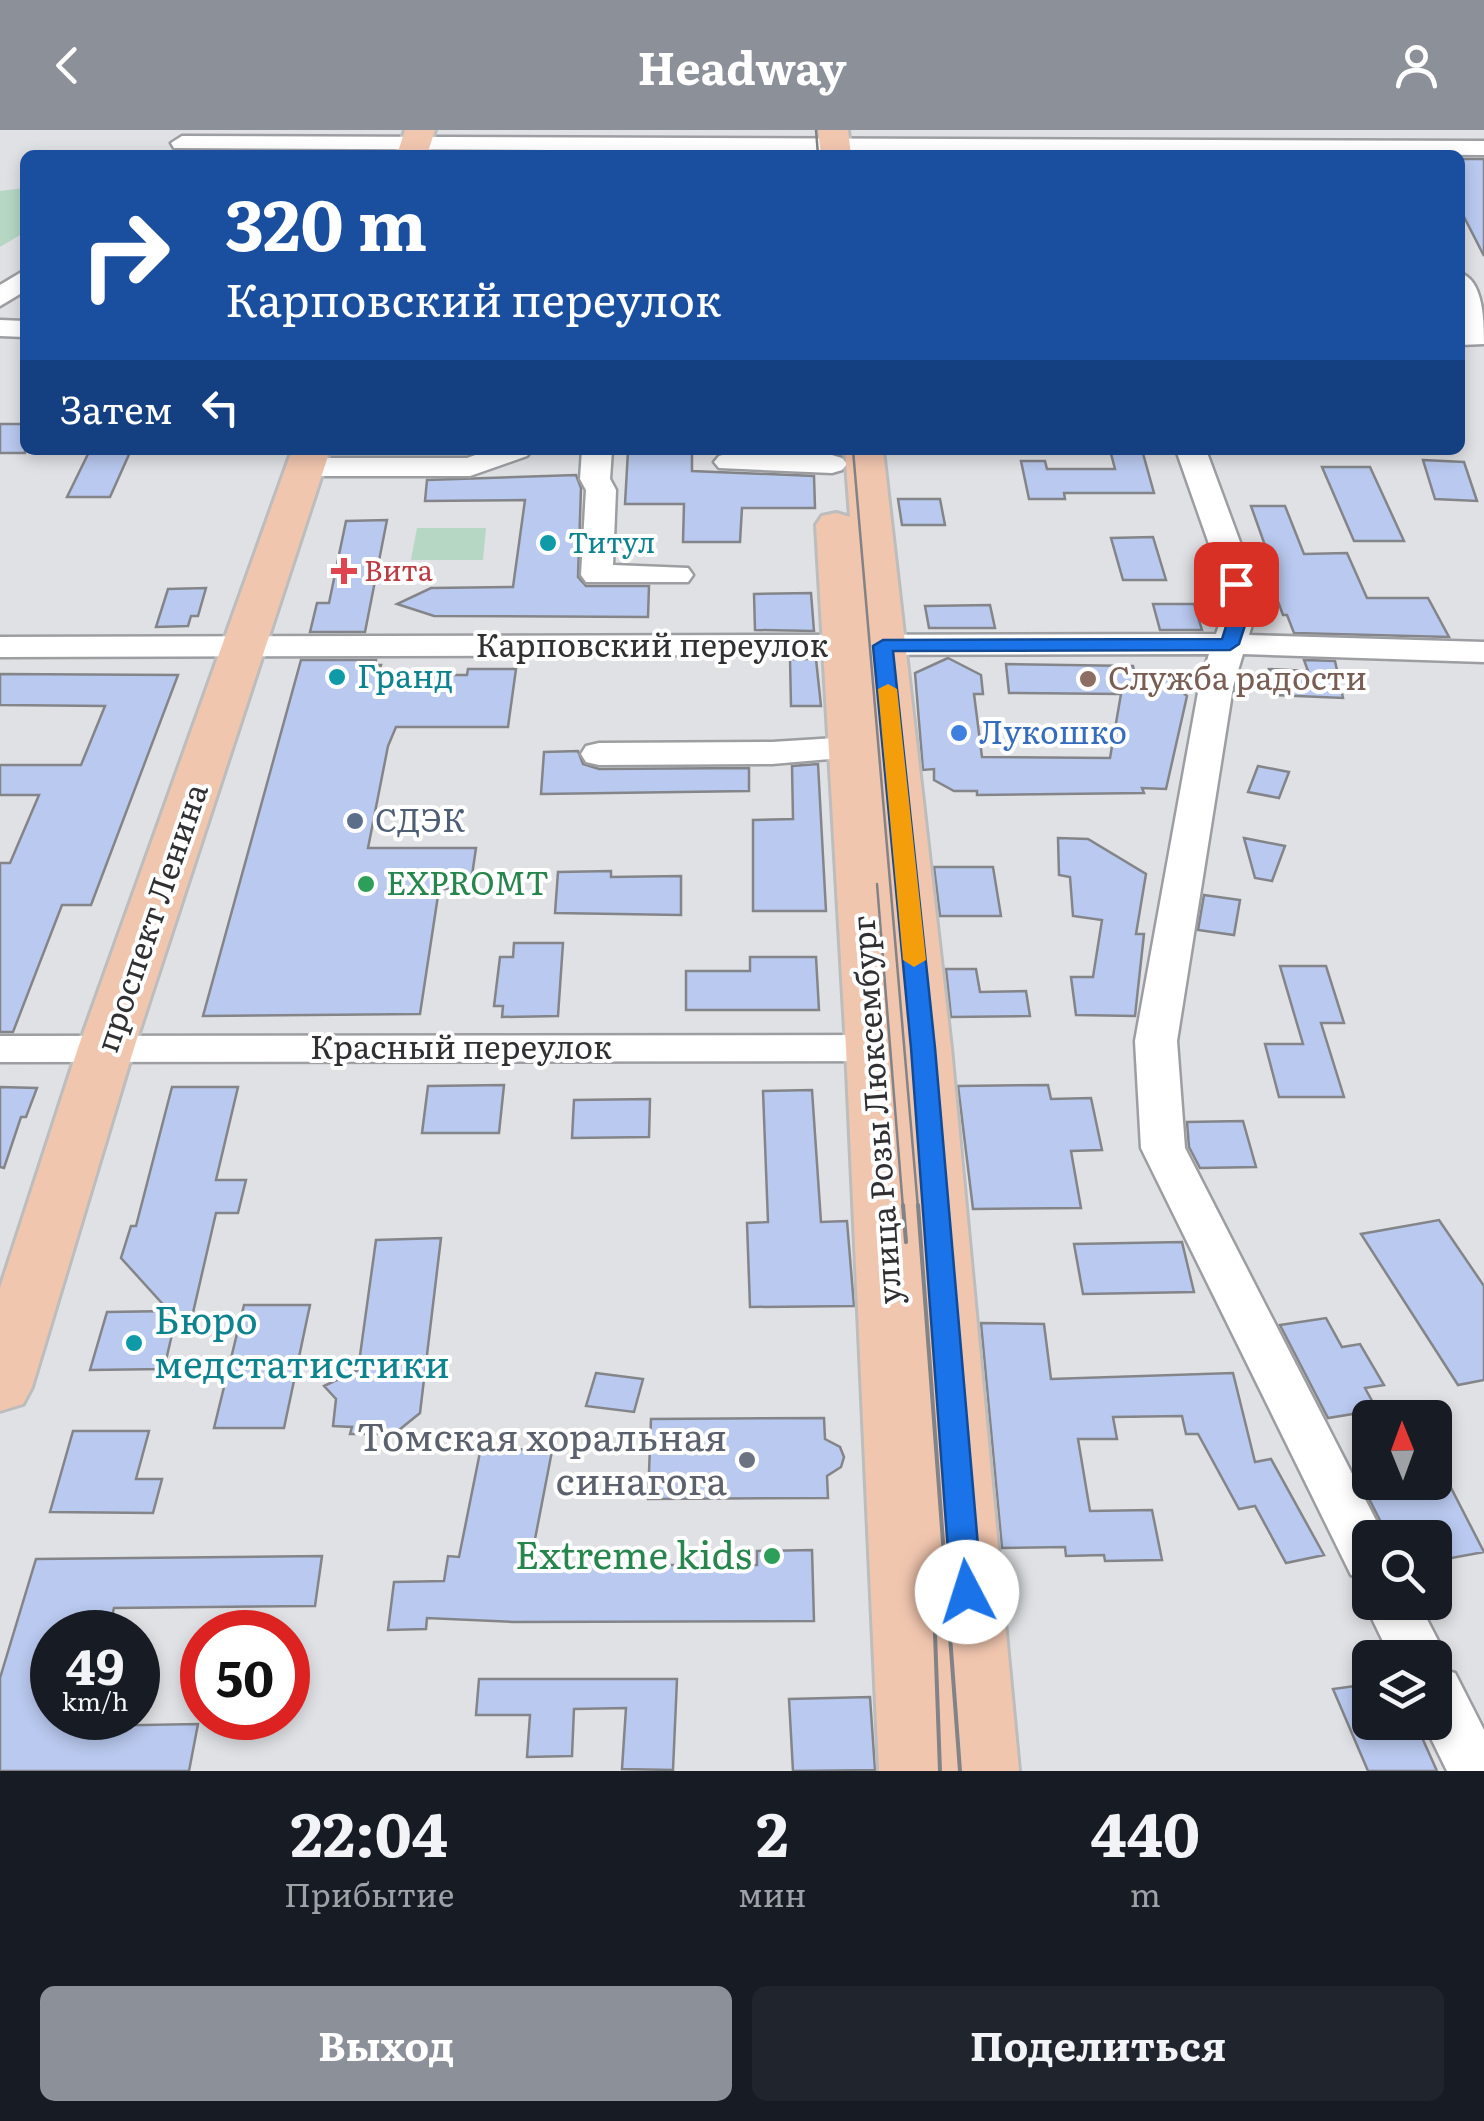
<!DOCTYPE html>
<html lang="ru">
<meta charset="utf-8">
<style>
body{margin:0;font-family:Literata,serif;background:#20242c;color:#f1f3f6;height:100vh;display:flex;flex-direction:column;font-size:38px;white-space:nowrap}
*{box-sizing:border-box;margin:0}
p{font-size:32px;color:#9ea1a6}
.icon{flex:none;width:55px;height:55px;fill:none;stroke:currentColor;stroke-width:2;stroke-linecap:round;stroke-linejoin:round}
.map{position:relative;height:1641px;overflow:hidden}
.panel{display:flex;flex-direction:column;background:#171b24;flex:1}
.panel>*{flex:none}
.banner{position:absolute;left:20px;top:20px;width:1445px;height:305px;border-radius:15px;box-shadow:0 5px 15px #0003;background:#1a4fa0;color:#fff;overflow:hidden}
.needle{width:65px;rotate:359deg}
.fabs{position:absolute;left:1352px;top:1270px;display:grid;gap:20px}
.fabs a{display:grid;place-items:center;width:100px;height:100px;border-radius:15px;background:#171b24;box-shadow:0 5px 15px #0003;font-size:50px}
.speed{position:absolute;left:30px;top:1480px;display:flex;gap:20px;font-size:50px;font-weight:700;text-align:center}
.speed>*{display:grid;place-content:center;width:130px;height:130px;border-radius:50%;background:#171b24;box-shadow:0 5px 15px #0003;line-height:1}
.speed small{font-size:25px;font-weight:400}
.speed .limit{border:15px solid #d22;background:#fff;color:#111}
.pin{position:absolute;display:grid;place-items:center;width:85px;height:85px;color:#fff;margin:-42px;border-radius:20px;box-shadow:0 5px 15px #0006}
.me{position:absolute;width:110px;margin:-55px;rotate:355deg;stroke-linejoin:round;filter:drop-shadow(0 0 8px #0008)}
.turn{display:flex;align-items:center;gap:35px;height:210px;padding:0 40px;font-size:45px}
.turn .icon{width:130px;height:130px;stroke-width:2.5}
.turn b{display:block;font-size:70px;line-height:85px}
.then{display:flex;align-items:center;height:95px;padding:0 40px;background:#0003;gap:20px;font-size:38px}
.eta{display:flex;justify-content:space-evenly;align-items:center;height:170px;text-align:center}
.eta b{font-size:60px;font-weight:700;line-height:70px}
.action{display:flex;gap:20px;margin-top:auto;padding:20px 40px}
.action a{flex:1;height:115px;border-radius:15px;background:#8c9099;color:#fff;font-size:40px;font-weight:700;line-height:115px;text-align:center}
.action a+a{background:#20242c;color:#f1f3f6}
header{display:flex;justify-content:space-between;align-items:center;height:130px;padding:0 40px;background:#8c9099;color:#fff;font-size:45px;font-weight:700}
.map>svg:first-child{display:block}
.green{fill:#b5d7c4}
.building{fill:#b9c9ef;stroke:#848589;stroke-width:2.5}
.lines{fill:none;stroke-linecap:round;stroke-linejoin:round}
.minor-casing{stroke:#9d9ea2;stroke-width:5}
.major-casing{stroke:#bdbdbd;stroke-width:6}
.minor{fill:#fff;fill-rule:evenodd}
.major{fill:#f1c6af;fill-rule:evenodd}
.tram-far1{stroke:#828386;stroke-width:2.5}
.tram{stroke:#828386;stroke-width:4}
.route{fill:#1a73e8;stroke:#114b97;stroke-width:2.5}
.slow{fill:#f59e0b}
.culture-dot{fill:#0f9aa8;stroke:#fff;stroke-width:4}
.health-dot{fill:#e0444e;stroke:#fff;stroke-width:4}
.education-dot{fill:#8d6e63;stroke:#fff;stroke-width:4}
.shop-dot{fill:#3f7fe0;stroke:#fff;stroke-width:4}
.service-dot{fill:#5c6f8a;stroke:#fff;stroke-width:4}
.leisure-dot{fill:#2e9e5b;stroke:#fff;stroke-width:4}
.worship-dot{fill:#6b7280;stroke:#fff;stroke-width:4}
.labels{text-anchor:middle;stroke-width:8;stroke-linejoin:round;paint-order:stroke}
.far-culture-label{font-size:28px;fill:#0d838f;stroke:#fff;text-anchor:start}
.far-health-label{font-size:28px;fill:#be3a42;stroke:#fff;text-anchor:start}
.street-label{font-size:32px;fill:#303032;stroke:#fff}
.culture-label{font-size:32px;fill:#0d838f;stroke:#fff;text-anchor:start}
.education-label{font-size:32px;fill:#785e54;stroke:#fff;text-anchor:start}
.shop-label{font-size:32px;fill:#366cbe;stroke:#fff;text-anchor:start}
.service-label{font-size:32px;fill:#4e5e75;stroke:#fff;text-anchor:start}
.leisure-label{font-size:32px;fill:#27864d;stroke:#fff;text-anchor:start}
.near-culture-label{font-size:38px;fill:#0d838f;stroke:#fff;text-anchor:start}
.near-worship-label{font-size:38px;fill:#5b616d;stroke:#fff;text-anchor:end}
.near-leisure-label{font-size:38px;fill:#27864d;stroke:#fff;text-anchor:end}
</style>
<header><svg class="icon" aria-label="back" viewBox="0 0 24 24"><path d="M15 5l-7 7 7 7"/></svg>Headway<svg class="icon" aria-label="person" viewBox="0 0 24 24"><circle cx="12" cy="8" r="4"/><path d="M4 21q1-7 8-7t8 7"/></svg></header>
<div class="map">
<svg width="1484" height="1641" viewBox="0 0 1484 1641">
<rect width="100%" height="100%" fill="#dfe1e4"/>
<path class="green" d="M25,58V102L0,117V61Z
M417,398H486L483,430H411Z"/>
<path class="building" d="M1460,29H1484V126L1460,79Z
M0,294H25V323H0Z
M90,320H131L110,367H67Z
M1110,320H1142L1154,363H1064L1065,369H1029L1021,331H1045L1047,339H1115Z
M628,321H692V341L814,346L815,378H742L740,412H683L684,374H625Z
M1423,330L1464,332L1477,371L1435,369Z
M1322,337H1370L1404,411H1354Z
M576,345L581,358L578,447L586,456H649L648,487L434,486L397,474L431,458L513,457L525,370L425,371L427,350Z
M898,369H940L945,395H902Z
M1251,376H1285L1304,424L1347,423L1367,468H1428L1449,507L1294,503L1287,485H1283L1259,421H1267Z
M387,390L365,502H310L317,473H329L346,391Z
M1153,407L1166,450H1123L1111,408Z
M206,458L198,486H191L188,496L156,497L168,459Z
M811,463L814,501L755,500L754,464Z
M1153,474H1194L1202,500H1160Z
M990,475L995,498H929L925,476Z
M948,528L981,545L983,564H974L982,627L1110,628L1121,564L1009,563L1006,534L1133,536L1135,545H1162L1187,566L1166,659L1142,658L1144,663L977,665V661H954L934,650V639L923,640L915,543Z
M790,529H816L821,576H791Z
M301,530H376L375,535H381L378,545H467L468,539H516L508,597H396L388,616L368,718H476L470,759H439L420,884L203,886Z
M1304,530L1335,531L1343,568L1274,565L1269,539L1308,541Z
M0,544L178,545L91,775H62L13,902H0V733H10L39,665H0V635H81L105,576L0,575Z
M578,621L583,634L599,639L749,638V661L541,664L544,622Z
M818,634L826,781H753V690L793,689L792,636Z
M1258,636L1289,642L1279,668L1248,662Z
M1058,708L1088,709L1146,744L1136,804H1144L1135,886L1076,885L1071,847H1093L1102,790L1073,786L1070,747L1059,745Z
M1244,708L1285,716L1272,751L1255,748Z
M934,737H993L1001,786H940Z
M611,741V747L681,746V785L555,783L558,742Z
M1204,765L1240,770L1234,805L1198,800Z
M514,813H563L558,886L502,887L503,876H494L500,827H513Z
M750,827H816L819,880H686V841H750Z
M1280,836H1326L1344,893H1321L1344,967H1279L1265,914H1303Z
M946,839H976L980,862L1026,861L1030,886L951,887Z
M504,955L499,1003H422L428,956Z
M1048,955L1051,969L1091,968L1102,1020L1071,1021L1081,1078L973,1079L958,956Z
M0,957L37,958L26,987H21L4,1038L0,1037Z
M172,957H238L216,1050H246L238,1083H216L192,1187H176L164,1239L90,1240L107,1182L169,1181L121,1128L131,1096H136Z
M812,960L821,1092L847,1091L854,1176L750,1177L747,1093L768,1092L763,961Z
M650,969L649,1007L572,1008L574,970Z
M1243,991L1256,1037L1200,1038L1189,1017L1187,992Z
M1439,1090L1484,1156V1250L1458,1255L1361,1104Z
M441,1108L420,1283L394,1304H350L352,1297L333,1296L336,1269L324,1256L358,1240L376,1110Z
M1182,1112L1194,1162L1083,1164L1074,1114Z
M244,1175H310L284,1298H214Z
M1326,1188L1342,1217L1360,1214L1384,1255L1365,1258L1377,1280L1328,1288L1280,1195Z
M981,1193L1044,1194L1051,1249L1233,1243L1255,1332L1271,1329L1324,1425L1286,1433L1255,1376L1239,1379L1198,1304H1186L1182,1286L1113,1287L1117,1309H1078L1090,1381L1152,1380L1162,1430L1105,1431L1104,1425L1066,1426L1065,1417L1002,1418Z
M596,1243L643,1249L634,1282L586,1276Z
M824,1288L825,1309L840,1317L844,1327L841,1337L827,1346L828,1368L648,1369L651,1289Z
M73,1301H149L136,1349H162L153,1383L50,1382Z
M481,1317L552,1321L530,1435H757V1421L812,1420L814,1491L513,1492L427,1488L426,1499L388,1500L394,1452L444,1451L448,1426L459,1427Z
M1388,1352H1448L1484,1422L1435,1431V1408H1389L1363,1357Z
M322,1426L315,1476L114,1478L108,1502H52V1588H89L87,1596L198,1594L189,1641H0V1548L36,1429Z
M479,1549H677L673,1640L622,1639L626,1578L574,1579L572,1626L527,1627L530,1585H476Z
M1370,1554V1592H1415L1437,1641H1368L1333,1559Z
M870,1567L875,1640L793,1641L789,1569Z"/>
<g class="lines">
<defs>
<path id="minor" d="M182,6L1484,11V25L174,18L171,13Z
M25,140V161L0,176V155Z
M1460,143C1484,150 1484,193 1484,214L1460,215V199H1465L1460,186Z
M0,190L25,191V207L0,206Z
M489,320H532L527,326L470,346H305L295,343L290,337L295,331L305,328H467Z
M582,320H612L610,349L616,360L613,435L688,438L693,445L688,452H586L581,445L586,360L580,349Z
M1176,320H1206L1247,431L1257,477L1249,505L1484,512V532L1243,524L1233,557L1177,911L1185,1018L1385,1408H1370V1451L1351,1445L1141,1018L1135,911L1199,557L1209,524L0,527V507L1216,504L1225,477L1215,431Z
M729,323L832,325L842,328L847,334L842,340L832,343L719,338L714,332L719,326Z
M852,607L865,610L870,618L865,626L772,634L599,635L586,632L581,624L586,616L599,613L772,612Z
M901,905L916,909L922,918L916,927L901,931L0,932V906Z
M1370,1460V1472H1418L1447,1528L1441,1539L1455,1543L1484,1600V1641H1447L1423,1592H1435V1528H1391L1364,1472Z"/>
<path id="major" d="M405,0H435L427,25H397Z
M818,0H848L851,25H821Z
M292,320H330L134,918L32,1257L23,1274L0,1281V1158L78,918Z
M845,320H883L951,918L1019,1641H879L846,918L816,395L822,386L836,383L850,387Z"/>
</defs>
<use href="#minor" class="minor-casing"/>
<use href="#major" class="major-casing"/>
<use href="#minor" class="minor"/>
<use href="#major" class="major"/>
<path class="tram-far1" d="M816,0L818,25
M853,320L918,1078
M877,754L903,1078"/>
<path class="tram" d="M903,1075L906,1112
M918,1075L960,1641
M934,1476L940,1641"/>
</g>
<path class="route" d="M1236,449L1245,454L1251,477L1239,514L1230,520L893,521L935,918L982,1462L978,1471L967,1474L956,1471L951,1462L911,918L873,516L883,510L1222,509L1232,477L1227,454Z"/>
<path class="slow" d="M888,554L897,559L926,830L914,837L903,830L878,559Z"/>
<g class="culture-dot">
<circle cx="548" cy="413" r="10"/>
<circle cx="337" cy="547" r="10"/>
<circle cx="134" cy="1213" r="10"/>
</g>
<path class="health-dot" d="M339 426h10v10h10v10h-10v10h-10v-10h-10v-10h10z"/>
<circle class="education-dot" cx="1088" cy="549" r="10"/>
<circle class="shop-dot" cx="959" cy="603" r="10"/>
<circle class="service-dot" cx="355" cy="691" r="10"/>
<g class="leisure-dot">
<circle cx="366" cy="754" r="10"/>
<circle cx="772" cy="1426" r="10"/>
</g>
<circle class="worship-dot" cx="747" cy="1330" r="10"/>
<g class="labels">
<g class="far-culture-label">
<text x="568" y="423">Титул</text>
</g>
<g class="far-health-label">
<text x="364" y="451">Вита</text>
</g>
<g class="street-label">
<text x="652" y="527">Карповский переулок</text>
<text transform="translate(152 788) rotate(-71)" y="11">проспект Ленина</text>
<text x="461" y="929">Красный переулок</text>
<text transform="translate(877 980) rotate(-94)" y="11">улица Розы Люксембург</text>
</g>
<g class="culture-label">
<text x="357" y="558">Гранд</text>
</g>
<g class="education-label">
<text x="1108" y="560">Служба радости</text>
</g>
<g class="shop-label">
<text x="979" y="614">Лукошко</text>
</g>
<g class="service-label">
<text x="375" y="702">СДЭК</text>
</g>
<g class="leisure-label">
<text x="386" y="765">EXPROMT</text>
</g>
<g class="near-culture-label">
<text x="154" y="1204">Бюро<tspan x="154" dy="44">медстатистики</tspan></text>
</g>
<g class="near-worship-label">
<text x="727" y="1321">Томская хоральная<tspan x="727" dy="44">синагога</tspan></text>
</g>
<g class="near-leisure-label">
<text x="752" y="1439">Extreme kids</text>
</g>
</g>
</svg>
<div class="fabs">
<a><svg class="needle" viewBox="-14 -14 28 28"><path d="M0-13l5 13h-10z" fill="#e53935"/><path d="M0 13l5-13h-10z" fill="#9ea1a6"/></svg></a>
<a><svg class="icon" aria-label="search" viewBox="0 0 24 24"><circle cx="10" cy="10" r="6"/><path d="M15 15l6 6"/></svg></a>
<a><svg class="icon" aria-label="layers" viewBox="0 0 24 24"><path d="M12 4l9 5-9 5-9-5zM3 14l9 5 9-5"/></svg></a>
</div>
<div class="speed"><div>49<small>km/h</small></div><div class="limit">50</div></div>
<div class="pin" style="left:1236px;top:454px;background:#d93025"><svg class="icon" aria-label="arrive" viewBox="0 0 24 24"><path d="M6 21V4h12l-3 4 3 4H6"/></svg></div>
<svg class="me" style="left:967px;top:1462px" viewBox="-20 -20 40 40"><circle r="19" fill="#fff"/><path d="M0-13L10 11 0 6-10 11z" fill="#1a73e8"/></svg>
<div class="banner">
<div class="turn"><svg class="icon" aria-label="right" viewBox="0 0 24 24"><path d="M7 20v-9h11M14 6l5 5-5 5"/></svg><div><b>320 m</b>Карповский переулок</div></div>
<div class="then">Затем<svg class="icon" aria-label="left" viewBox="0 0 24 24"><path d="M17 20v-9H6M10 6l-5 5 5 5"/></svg></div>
</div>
</div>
<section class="panel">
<div class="eta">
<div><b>22:04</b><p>Прибытие</p></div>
<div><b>2</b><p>мин</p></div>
<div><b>440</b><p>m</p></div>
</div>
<div class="action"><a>Выход</a><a>Поделиться</a></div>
</section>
